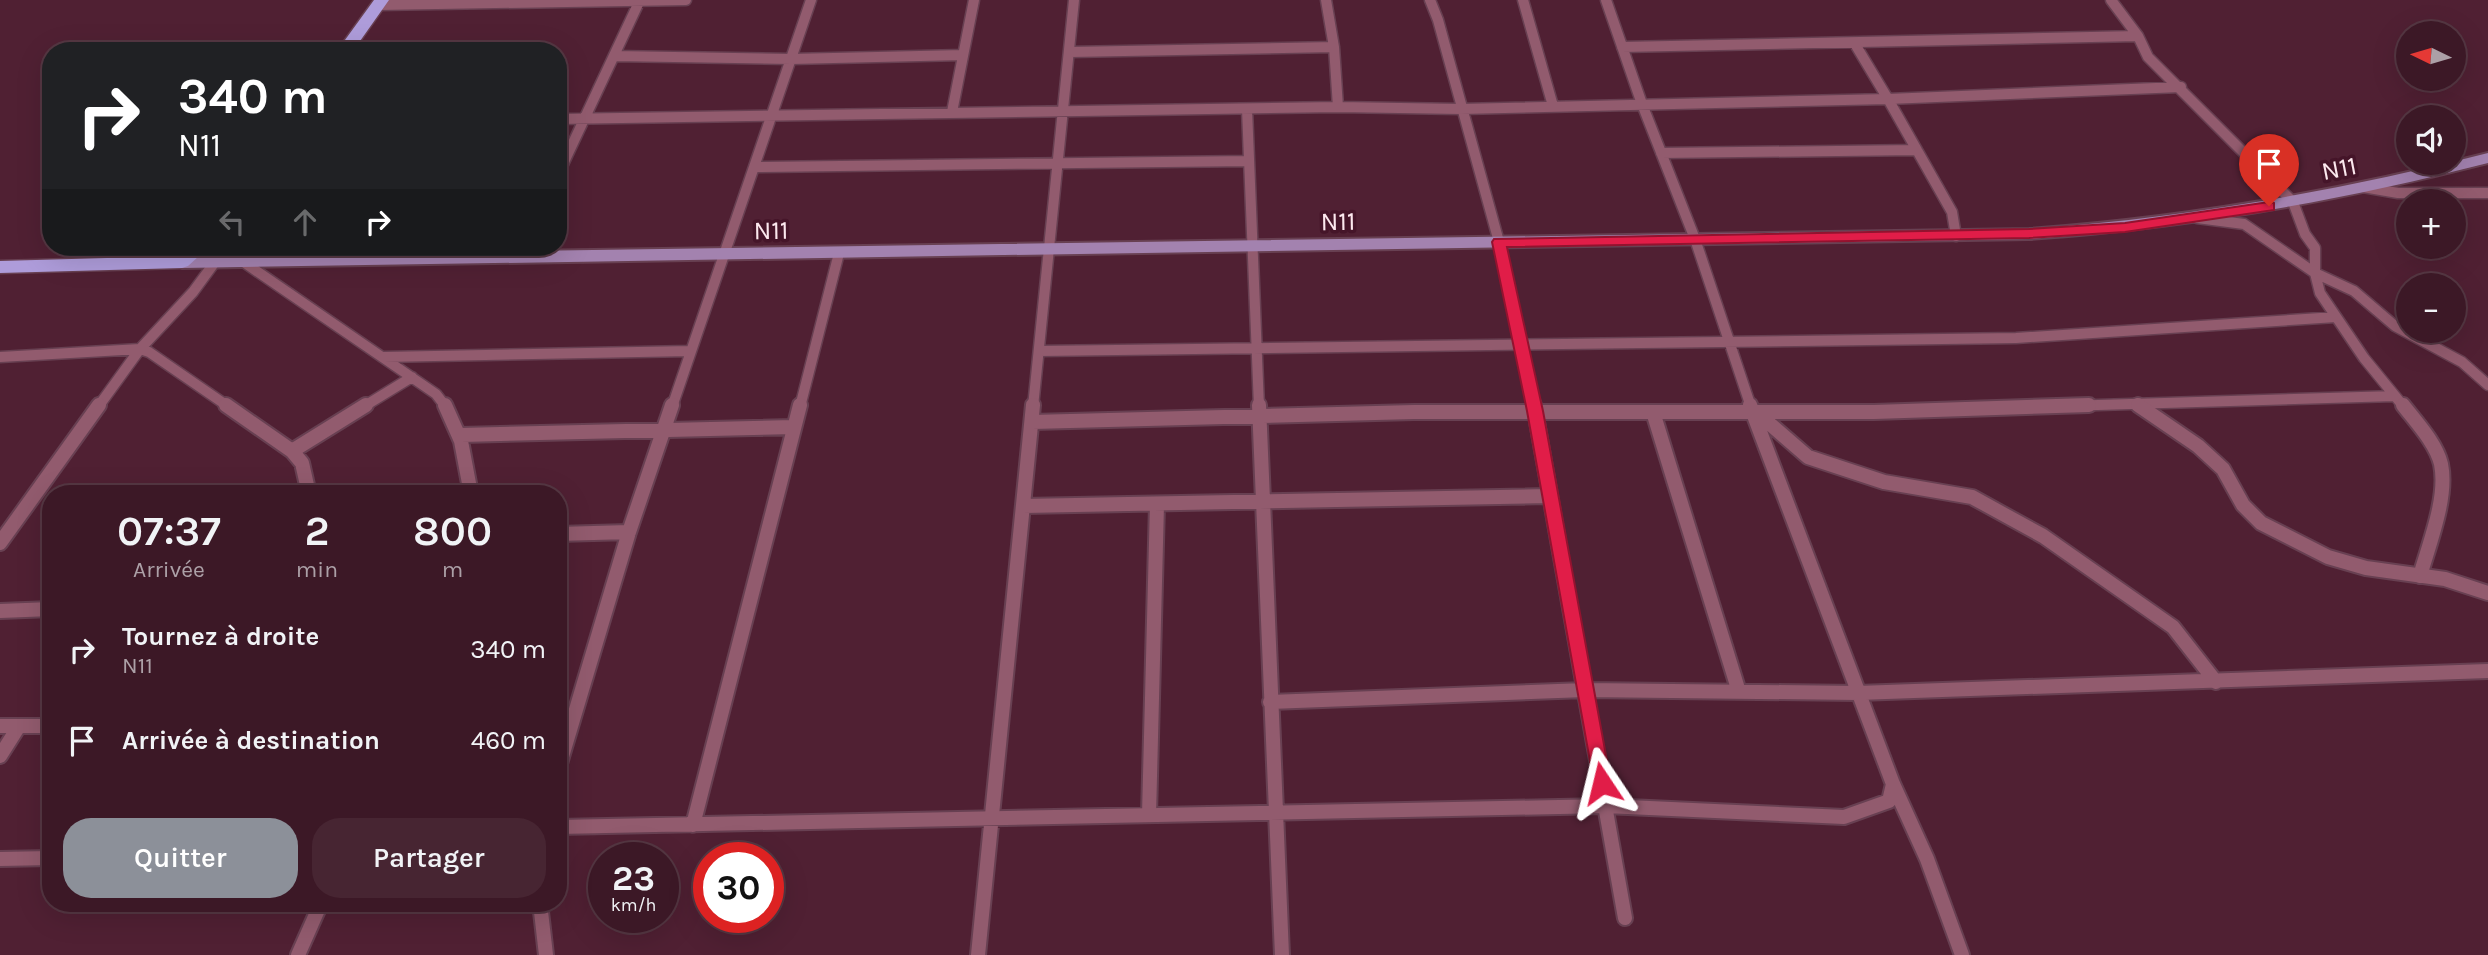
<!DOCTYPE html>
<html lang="fr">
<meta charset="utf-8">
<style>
body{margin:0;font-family:Karla,sans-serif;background:#472532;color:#f1f3f6;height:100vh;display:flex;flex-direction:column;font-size:26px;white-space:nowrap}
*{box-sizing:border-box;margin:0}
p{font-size:23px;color:#aca0a7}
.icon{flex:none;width:38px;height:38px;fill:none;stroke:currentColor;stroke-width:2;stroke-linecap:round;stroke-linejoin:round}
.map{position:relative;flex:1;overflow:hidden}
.panel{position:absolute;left:42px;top:485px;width:525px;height:427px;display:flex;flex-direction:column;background:#3c1826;border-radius:28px;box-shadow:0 7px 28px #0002,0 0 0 2px #553743}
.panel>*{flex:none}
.hud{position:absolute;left:42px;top:42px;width:525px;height:214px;border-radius:28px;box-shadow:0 7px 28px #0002,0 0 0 2px #553743;background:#202124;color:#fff;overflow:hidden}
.needle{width:46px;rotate:275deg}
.controls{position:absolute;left:2396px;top:21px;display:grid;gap:14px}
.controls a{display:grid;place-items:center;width:70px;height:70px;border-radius:50%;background:#3c1826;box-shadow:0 7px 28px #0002,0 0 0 2px #553743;font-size:35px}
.speed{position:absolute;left:588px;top:842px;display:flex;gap:14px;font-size:35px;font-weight:700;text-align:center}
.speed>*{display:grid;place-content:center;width:91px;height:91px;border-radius:50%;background:#3c1826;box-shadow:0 7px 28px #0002,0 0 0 2px #553743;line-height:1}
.speed small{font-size:18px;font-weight:400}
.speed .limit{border:10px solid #d22;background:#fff;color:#111}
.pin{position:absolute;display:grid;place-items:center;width:60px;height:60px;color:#fff;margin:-72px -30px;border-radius:50% 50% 50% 0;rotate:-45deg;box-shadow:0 0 7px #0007}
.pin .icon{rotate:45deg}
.me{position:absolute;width:77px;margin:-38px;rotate:350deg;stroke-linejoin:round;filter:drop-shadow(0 0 5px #0008)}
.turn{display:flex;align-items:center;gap:24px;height:147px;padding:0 21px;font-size:32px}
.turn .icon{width:91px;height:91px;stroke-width:2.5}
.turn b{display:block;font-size:49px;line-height:60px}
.lanes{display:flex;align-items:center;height:66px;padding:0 21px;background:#0003;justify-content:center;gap:35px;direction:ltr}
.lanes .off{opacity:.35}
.eta{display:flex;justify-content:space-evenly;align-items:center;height:119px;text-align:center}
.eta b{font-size:42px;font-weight:600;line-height:49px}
.button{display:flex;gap:14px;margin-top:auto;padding:14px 21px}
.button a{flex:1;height:80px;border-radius:28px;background:#8c9099;color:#fff;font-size:28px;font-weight:600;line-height:80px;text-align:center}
.button a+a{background:#472532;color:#f1f3f6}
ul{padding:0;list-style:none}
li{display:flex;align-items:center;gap:21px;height:91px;padding:0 21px}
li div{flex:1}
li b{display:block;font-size:26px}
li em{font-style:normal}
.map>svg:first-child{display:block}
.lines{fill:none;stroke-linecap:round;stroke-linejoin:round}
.street-far1-casing{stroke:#684052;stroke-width:13}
.street-casing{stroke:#684052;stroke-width:18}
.primary-casing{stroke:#684052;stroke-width:4}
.highway-casing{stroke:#684052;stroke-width:3}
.street-far1{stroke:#925b6e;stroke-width:10}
.street{stroke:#925b6e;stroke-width:14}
.primary{fill:#a382af;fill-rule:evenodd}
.highway{fill:#ae9cda;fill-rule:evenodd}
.route{fill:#e11d48;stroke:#92132f;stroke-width:2}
.labels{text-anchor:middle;stroke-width:7;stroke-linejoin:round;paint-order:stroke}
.street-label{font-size:26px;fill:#fce8ee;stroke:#451529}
</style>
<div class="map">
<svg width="2488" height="955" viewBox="0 0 2488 955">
<rect width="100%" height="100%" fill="#502033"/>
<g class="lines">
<defs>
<path id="street-far1" d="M1326,0L1334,47L1338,107
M1430,0L1438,20L1499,242L1534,407
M1523,0L1553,106
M1606,0L1642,104L1695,239L1751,407
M2111,0L2138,36L2148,57L2293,202L2305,234L2315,248V273L2320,293L2364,358L2404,407
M378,5L686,0
M1622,47L2138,36
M1070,52L1334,47
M614,56L791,59L963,55
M1247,109L1259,407
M952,112L974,0
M558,119L1338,107L1461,109L1888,99L1855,44
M1661,153L1917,150
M754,167L1249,161
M558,175L640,0
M2363,187L2398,193H2488
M2197,218L2244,224L2315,273L2354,291L2395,326L2462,362L2488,385
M1956,236L1952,212L1888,99L2181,87
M519,257L524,247
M242,261L436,394L446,407
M1039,351L2016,338L2336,317
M0,357L140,349L149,352L229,407
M384,357L690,351
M2136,404L2141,407
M98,407L140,349L193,292L215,262
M363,407L412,377
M672,407L811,0
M800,407L839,253
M1033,407L1074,0
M2032,407L2395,396"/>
<path id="street" d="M226,405L292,451L302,463L309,494
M445,405L461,441L471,494
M1259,405L1282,955
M1534,405L1625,918
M1750,405L1893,784L1927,859L1962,955
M2138,405L2198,446L2223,469L2243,505L2261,523L2328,557L2366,568L2445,579L2488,593
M2403,405C2416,422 2436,443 2441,464C2448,497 2429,544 2420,576
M1653,412L1739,692
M1762,413L1770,424L1808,457L1884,482L1972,497L2043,536L2173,627L2216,682
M1032,422L1414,412H1874L2089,405
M461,435L793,427
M292,451L366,405
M1023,506L1549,496
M558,534L629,532
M0,543L99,405
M0,611L51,609
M1270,702L1585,690L1858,693L2488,671
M0,726H51
M0,756L19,726
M558,770L629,532L672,405
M1149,815L1157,504
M693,825L800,405
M558,827L1606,806L1844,817L1889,801L1893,784
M0,859L51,858
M540,903L546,955
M298,955L321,903
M978,955L1033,405"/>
<path id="primary" d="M2488,153V163C2336,202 2186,228 2029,239L182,268L174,262L182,256L2029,229C2185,218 2338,191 2488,153Z"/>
<path id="highway" d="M374,0H389L353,51H337Z
M189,247H209L188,266L182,268L0,273V261L178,256Z"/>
</defs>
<use href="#street-far1" class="street-far1-casing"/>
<use href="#street" class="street-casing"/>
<use href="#primary" class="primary-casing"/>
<use href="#highway" class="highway-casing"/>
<use href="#street-far1" class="street-far1"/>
<use href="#street" class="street"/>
<use href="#primary" class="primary"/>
<use href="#highway" class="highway"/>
</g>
<path class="route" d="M2269,202L2274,203V210L2125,232L2029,238L1507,247L1543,411L1611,783L1608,789L1602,792L1595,789L1527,411L1492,242L1494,239L2029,229L2125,223Z"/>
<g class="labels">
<g class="street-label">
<text transform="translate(2339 168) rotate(-11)" y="9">N11</text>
<text transform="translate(1338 221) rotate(-1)" y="9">N11</text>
<text transform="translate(771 230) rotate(-1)" y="9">N11</text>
</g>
</g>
</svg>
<div class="controls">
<a><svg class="needle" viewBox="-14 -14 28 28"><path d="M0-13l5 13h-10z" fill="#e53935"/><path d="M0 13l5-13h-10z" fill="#aca0a7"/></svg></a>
<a><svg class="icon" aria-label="sound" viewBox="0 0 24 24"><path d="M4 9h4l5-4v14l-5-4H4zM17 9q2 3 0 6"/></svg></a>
<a>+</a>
<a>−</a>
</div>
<div class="speed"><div>23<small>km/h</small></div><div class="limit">30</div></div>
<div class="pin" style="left:2269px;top:206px;background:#d93025"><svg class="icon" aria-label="arrive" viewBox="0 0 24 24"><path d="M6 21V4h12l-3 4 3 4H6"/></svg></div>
<svg class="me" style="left:1602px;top:783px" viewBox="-20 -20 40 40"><path d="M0-17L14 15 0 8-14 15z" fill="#e11d48" stroke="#fff" stroke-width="4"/></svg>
<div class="hud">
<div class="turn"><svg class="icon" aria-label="right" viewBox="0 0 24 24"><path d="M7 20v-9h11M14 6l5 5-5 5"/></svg><div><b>340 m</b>N11</div></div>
<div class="lanes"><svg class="icon off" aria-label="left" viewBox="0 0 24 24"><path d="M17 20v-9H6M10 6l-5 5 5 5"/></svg><svg class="icon off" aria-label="ahead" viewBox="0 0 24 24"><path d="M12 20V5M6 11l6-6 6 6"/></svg><svg class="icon" aria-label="right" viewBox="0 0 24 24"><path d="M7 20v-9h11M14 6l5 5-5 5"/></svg></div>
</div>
<section class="panel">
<div class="eta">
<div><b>07:37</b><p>Arrivée</p></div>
<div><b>2</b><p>min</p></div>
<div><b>800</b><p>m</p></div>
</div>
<ul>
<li><svg class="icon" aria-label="right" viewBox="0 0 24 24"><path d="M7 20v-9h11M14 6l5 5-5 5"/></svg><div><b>Tournez à droite</b><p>N11</p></div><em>340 m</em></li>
<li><svg class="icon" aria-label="arrive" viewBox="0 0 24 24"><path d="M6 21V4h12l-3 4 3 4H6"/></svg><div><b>Arrivée à destination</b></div><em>460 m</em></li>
</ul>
<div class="button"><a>Quitter</a><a>Partager</a></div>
</section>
</div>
